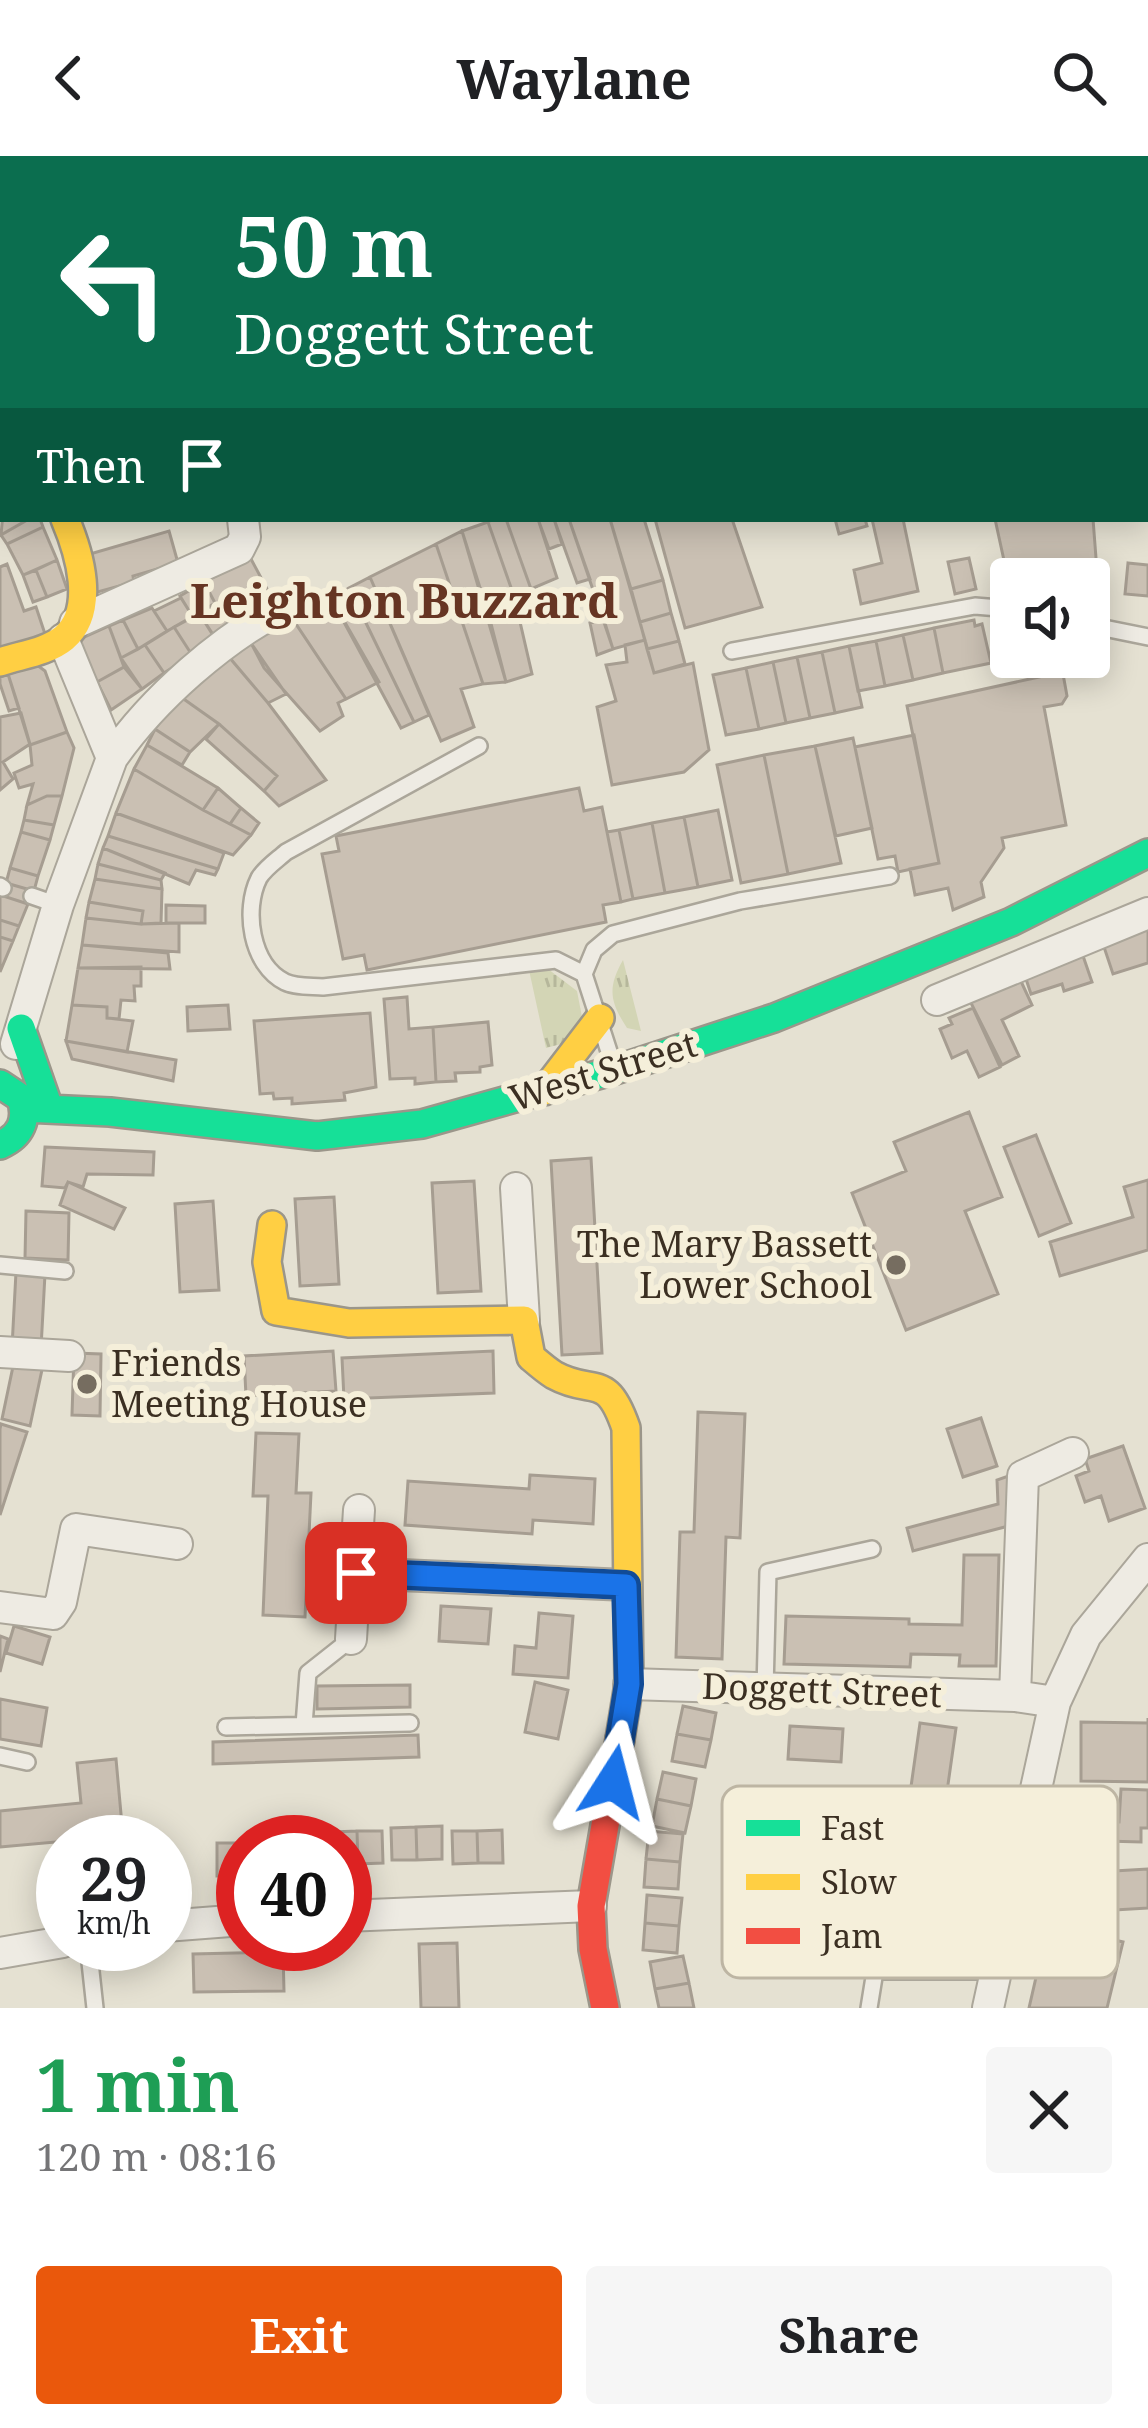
<!DOCTYPE html>
<meta charset="utf-8">
<style>
body{margin:0;font-family:"Noto Serif",serif;background:#f6f6f6;color:#202124;height:100vh;display:flex;flex-direction:column;font-size:45px;white-space:nowrap}
*{box-sizing:border-box;margin:0}
p{font-size:39px;color:#757577}
.icon{flex:none;width:66px;height:66px;fill:none;stroke:currentColor;stroke-width:2;stroke-linecap:round;stroke-linejoin:round}
.map{position:relative;height:1852px;overflow:hidden}
.side{display:flex;flex-direction:column;background:#fff;flex:1}
.side>*{flex:none}
.guide{position:absolute;left:0px;top:0px;width:1149px;height:366px;box-shadow:0 6px 30px #0003;background:#0b6e4f;color:#fff;overflow:hidden}
.tools{position:absolute;left:990px;top:402px;display:grid;gap:24px}
.tools a{display:grid;place-items:center;width:120px;height:120px;border-radius:12px;background:#fff;box-shadow:0 6px 30px #0003;font-size:60px}
.speed{position:absolute;left:36px;top:1659px;display:flex;gap:24px;font-size:60px;font-weight:700;text-align:center}
.speed>*{display:grid;place-content:center;width:156px;height:156px;border-radius:50%;background:#fff;box-shadow:0 6px 30px #0003;line-height:1}
.speed small{font-size:30px;font-weight:400}
.speed .limit{border:18px solid #d22;background:#fff;color:#111}
.pin{position:absolute;display:grid;place-items:center;width:102px;height:102px;color:#fff;margin:-51px;border-radius:24px;box-shadow:0 6px 18px #0006}
.me{position:absolute;width:132px;margin:-66px;rotate:9deg;stroke-linejoin:round;filter:drop-shadow(0 0 9px #0008)}
.turn{display:flex;align-items:center;gap:42px;height:252px;padding:0 36px;font-size:54px}
.turn .icon{width:156px;height:156px;stroke-width:2.5}
.turn b{display:block;font-size:84px;line-height:102px}
.then{display:flex;align-items:center;height:114px;padding:0 36px;background:#0003;gap:24px;font-size:45px}
.round{display:grid;place-items:center;flex:none;width:126px;height:126px;border-radius:12px;background:#f6f6f6}
.headline{display:flex;align-items:center;justify-content:space-between;height:204px;padding:0 36px}
h1{font-size:72px;font-weight:700;line-height:90px;color:#1e9e55}
.button{display:flex;gap:24px;margin-top:auto;padding:24px 36px}
.button a{flex:1;height:138px;border-radius:12px;background:#ea580c;color:#fff;font-size:48px;font-weight:700;line-height:138px;text-align:center}
.button a+a{background:#f6f6f6;color:#202124}
header{display:flex;justify-content:space-between;align-items:center;height:156px;padding:0 36px;background:#fff;font-size:54px;font-weight:700}
.map>svg:first-child{display:block}
.grass{fill:url(#grass-tufts)}
.building{fill:#cac0b3;stroke:#a69d91;stroke-width:3}
.lines{fill:none;stroke-linecap:round;stroke-linejoin:round}
.lane-casing{stroke:#aba69a;stroke-width:20}
.street-casing{stroke:#aba69a;stroke-width:34}
.fast-casing{stroke:#9b968a;stroke-width:32}
.slow-casing{stroke:#9b968a;stroke-width:32}
.jam-casing{stroke:#9b968a;stroke-width:32}
.lane{stroke:#eeebe3;stroke-width:15}
.street{stroke:#eeebe3;stroke-width:30}
.fast{stroke:#16e098;stroke-width:27}
.slow{stroke:#ffcf43;stroke-width:27}
.jam{stroke:#f24e42;stroke-width:27}
.route-casing{stroke:#114b97;stroke-width:30}
.route{stroke:#1a73e8;stroke-width:21}
.poi-dot{fill:#766d60;stroke:#f5efda;stroke-width:4.5}
.labels{text-anchor:middle;stroke-width:12;stroke-linejoin:round;paint-order:stroke}
.street-label{font-size:36px;fill:#3b2f22;stroke:#f5efda}
.poi-label{font-size:36px;fill:#3b2f22;stroke:#f5efda;text-anchor:end}
.district-label{font-size:48px;font-weight:bold;fill:#663523;stroke:#f5efda}
.key{fill:#f5efda;stroke:#bdb5a3;stroke-width:3}
.key-label{font-size:33px;fill:#3b2f22}
</style>
<header><svg class="icon" aria-label="back" viewBox="0 0 24 24"><path d="M15 5l-7 7 7 7"/></svg>Waylane<svg class="icon" aria-label="search" viewBox="0 0 24 24"><circle cx="10" cy="10" r="6"/><path d="M15 15l6 6"/></svg></header>
<div class="map">
<svg width="1148" height="1852" viewBox="0 0 1148 1852">
<defs>
<pattern id="grass-tufts" width="24" height="20" patternUnits="userSpaceOnUse" patternTransform="scale(3)"><rect width="24" height="20" fill="#d3d5b5"/><path d="M3 7l-1-3M5 7V3M7 7l1-3M15 17l-1-3M17 17v-4M19 17l1-3" fill="none" stroke="#b6b79b"/></pattern>
</defs>
<rect width="100%" height="100%" fill="#e5e1d2"/>
<path class="grass" d="M623,804L641,875L627,872C610,846 607,832 623,804Z
M548,813L577,835L582,861L561,888L546,892L529,814Z"/>
<path class="building" d="M913,0H960L961,3H914Z
M3,29V105L0,110V33Z
M1146,188H1148V256H1146Z
M3,357V363H29L1,379Z
M29,363H40L43,371L7,388L1,379Z
M493,363H506L531,433L514,440L488,366Z
M506,363H538L557,422L531,433Z
M538,363H554L562,388L549,393Z
M554,363H569L590,423L577,427Z
M569,363H610L645,484L613,493Z
M610,363H644L663,424L631,433Z
M655,363H732L762,451L685,472Z
M835,363H865L867,370L839,378Z
M872,363H903L918,435L861,448L854,414L882,407Z
M995,363H1093L1099,441L1089,440V423H1011L1010,432Z
M488,366L514,440L532,518L506,526L462,375Z
M43,371L57,404L23,419L7,388Z
M169,375L178,407L133,420L134,426L94,437L83,400Z
M462,375L489,460L506,526L483,528L436,388Z
M436,388L483,528L461,533L474,571L441,585L370,421Z
M969,402L976,433L955,438L948,406Z
M251,403L274,446L214,480L199,457L215,447L204,426Z
M57,404L67,433L47,441L36,414Z
M1128,407L1148,409V440L1125,438Z
M7,408L24,455L36,451L46,481L0,493V411Z
M36,414L47,441L33,446L23,419Z
M370,421L429,559L414,566L349,432Z
M663,424L671,457L640,466L631,433Z
M204,426L215,447L193,461L180,440Z
M349,432L414,566L401,572L331,442Z
M181,442L193,461L167,475L154,455Z
M331,442L379,526L346,543L292,462Z
M152,452L167,475L138,493L123,464Z
M199,457L216,484L192,499L174,471Z
M671,457L679,485L647,493L640,466Z
M292,462L346,543L338,547L343,560L320,575L264,512L251,487Z
M123,464L138,493L121,502L109,470Z
M604,464L613,493L597,499L590,467Z
M974,464L975,470L982,468L991,507L943,517L934,472Z
M109,470L124,511L97,526L78,484Z
M174,471L192,499L164,517L145,489Z
M934,472L943,517L913,524L903,479Z
M903,479L913,524L885,530L876,485Z
M645,484L654,517L693,507L709,594L684,616L612,629L597,551L616,545L606,509L627,506L625,489Z
M679,485L685,508L654,517L647,493Z
M876,485L885,530L858,535L849,490Z
M251,487L286,538L268,547L229,501Z
M145,489L164,517L142,533L121,502Z
M849,490L862,551L835,557L822,496Z
M822,496L835,557L810,562L797,501Z
M229,501L268,547L326,624L279,650L264,635L277,620L219,568L178,539Z
M797,501L810,562L786,567L773,506Z
M1052,501L1061,507L1067,540L1062,548L1044,551L1066,669L1002,682L1004,692L981,726L984,741L953,754L948,732L915,739L910,713L939,707L907,550L1039,521L1037,504Z
M773,506L786,567L759,573L746,512Z
M37,509L45,515L67,576L30,589L8,518Z
M124,511L142,533L111,554L97,526Z
M746,512L759,573L726,579L713,519Z
M8,518L19,552L9,555L0,528V521Z
M178,539L219,568L190,596L155,573Z
M21,557L30,588L3,606L13,623L0,634V561Z
M219,568L277,620L264,635L206,583Z
M155,573L190,596L182,609L147,589Z
M67,576L74,592L62,640H47L27,649L33,628L19,632L14,617L32,609L30,589Z
M914,579L939,707L898,716L895,700L878,703L855,591Z
M853,582L872,672L836,680L815,590Z
M147,589L218,632L203,654L134,613Z
M815,590L841,707L788,718L764,599Z
M764,599L788,718L741,727L717,609Z
M134,613L203,654L251,679L233,699L116,657Z
M218,632L241,652L230,668L203,654Z
M579,632L584,655L602,651L621,746L603,749L606,766L367,814L364,799L343,803L322,698L339,695L336,680Z
M47,640H62L54,669L24,664L27,649Z
M241,652L259,667L251,679L230,668Z
M718,654L732,724L698,731L684,661Z
M116,657L224,697L218,713L108,680Z
M684,661L698,731L665,737L652,667Z
M24,664L54,669L50,684L21,676Z
M652,667L665,737L633,743L619,674Z
M619,674L633,743L621,746L607,676Z
M21,676L50,684L38,720L10,712Z
M108,680L218,713L215,719L196,714L189,728L103,692Z
M103,692L165,717L161,724L98,708Z
M98,708L161,724L162,733L95,723Z
M10,712L38,720L34,735L6,727Z
M95,723L162,733L161,767L141,768L143,755L89,746Z
M6,727L34,735L28,748L0,739Z
M0,739L28,748L19,770L0,764Z
M89,746L143,755L141,768L86,762Z
M166,749L205,750V767H166Z
M86,762L141,768L179,767V796L82,789Z
M0,764L19,770L13,785L0,781Z
M1148,773V807L1113,818L1103,788Z
M0,781L13,785L0,816Z
M82,789L168,797L170,813L78,812Z
M1081,794L1092,826L1064,835L1062,828L1031,838L1023,814Z
M141,811V830H134L135,845L121,844L119,863L107,862V851L72,849L78,812Z
M1019,821L1032,849L1002,864L1019,900L1002,909L970,845Z
M407,841L409,873L433,871L436,926L415,928V922L390,923L384,843Z
M72,849L107,851V862L133,865L127,896L66,885Z
M228,849L230,873L188,875L187,851Z
M973,852L1000,911L979,921L967,895L952,902L940,873L952,868L949,862Z
M370,857L376,931L344,937L345,944L292,948V942L274,943L273,937L260,938L254,865Z
M488,866L492,909L480,911V916L455,917L456,925L436,926L433,871Z
M66,885L176,904L173,925L72,903Z
M969,956L1002,1041L965,1055L998,1138L906,1174L852,1037L906,1015L894,986Z
M1036,979L1071,1067L1039,1080L1004,991Z
M45,991L154,996L153,1019L87,1018L83,1031L68,1026L65,1032L42,1030Z
M591,1002L602,1197L562,1199L551,1005Z
M1148,1024V1094L1060,1120L1050,1086L1133,1061L1124,1031Z
M474,1025L481,1135L438,1137L432,1027Z
M68,1026L125,1052L114,1073L60,1049Z
M334,1041L339,1128L300,1130L295,1043Z
M213,1045L219,1134L180,1136L175,1048Z
M26,1055L69,1057L68,1104L25,1102Z
M16,1116L45,1118L41,1192L12,1191Z
M333,1195L336,1235L246,1240L244,1200Z
M493,1195L494,1237L344,1243L342,1202Z
M74,1197L101,1198L100,1260L72,1259Z
M15,1201L43,1209L30,1270L2,1263Z
M698,1256L745,1258L740,1382L726,1381L722,1503L676,1501L680,1376H694Z
M981,1262L997,1310L963,1321L947,1273Z
M1,1268L27,1276L0,1359V1273Z
M256,1277L299,1278L296,1337H311L305,1461L263,1459L268,1340H253Z
M1123,1290L1145,1352L1109,1365L1101,1340L1085,1346L1076,1320L1089,1315L1085,1303Z
M1014,1318L1016,1368L913,1395L907,1372L998,1348L997,1324Z
M530,1319L595,1323L593,1368L533,1364L532,1378L405,1369L408,1325L529,1333Z
M964,1399H999L996,1510H959L960,1499L911,1498L910,1511L784,1508L786,1460L909,1463V1468L962,1469Z
M441,1450L491,1453L488,1488L439,1485Z
M539,1457L573,1460L568,1522L513,1518L515,1490L536,1492Z
M14,1470L50,1481L42,1508L6,1497Z
M0,1480L8,1483L0,1516Z
M535,1526L568,1534L558,1583L525,1576Z
M410,1529V1551L317,1553V1530Z
M0,1543L47,1552L41,1590L0,1583Z
M683,1550L716,1557L711,1584L677,1578Z
M1148,1562V1626L1081,1625V1566L1148,1567Z
M920,1567L956,1572L924,1798L888,1793Z
M790,1570L843,1573L841,1606L788,1603Z
M677,1578L711,1584L705,1611L672,1605Z
M418,1579L419,1601L213,1608V1586Z
M116,1603L123,1680L0,1691V1655L81,1647L77,1607Z
M663,1616L696,1623L691,1650L657,1643Z
M1121,1633L1148,1634V1672H1141V1686L1105,1685L1106,1665L1119,1666Z
M657,1643L691,1650L685,1677L652,1670Z
M442,1670V1703L417,1704L416,1671Z
M416,1671L417,1704H392L391,1672Z
M502,1674L503,1707H478L477,1675Z
M357,1675L358,1708H345V1686H332V1676Z
M357,1675H382L383,1707L358,1708Z
M452,1675H477L478,1707L453,1708Z
M649,1675L683,1678L680,1706L646,1703Z
M324,1676V1686H299V1677Z
M274,1677H299V1686H274Z
M217,1687H242L243,1719L217,1720Z
M646,1703L680,1706L678,1733L644,1731Z
M1148,1713V1752L1065,1757L1063,1718Z
M647,1739L682,1742L679,1770L645,1767Z
M645,1767L679,1770L677,1797L643,1794Z
M1048,1769L1123,1786L1107,1852H1029Z
M457,1787L459,1852H421L419,1788Z
M283,1796L284,1835L194,1836L193,1798Z
M683,1800L689,1827L655,1833L650,1806Z
M689,1827L694,1852H659L655,1833Z"/>
<g class="lines">
<defs>
<path id="lane" d="M186,0L194,3
M1089,469L1148,481
M732,495L975,450L1011,453
M479,590L286,696C277,704 265,712 259,722C243,754 251,809 285,826C295,831 311,830 323,831L556,804L584,818L614,911
M0,730L3,732
M32,740L58,749
M584,818L594,794L613,778L740,745L890,720
M0,1109L65,1115
M765,1533L768,1416L872,1393
M304,1569L308,1517L351,1483
M226,1571L410,1567
M0,1600L27,1606
M88,1788L95,1852
M869,1852L875,1815H996"/>
<path id="street" d="M563,0L565,3
M75,467L239,393L245,381L243,363
M112,602C153,543 222,482 287,449
M937,844L1148,757
M16,888L58,749L112,602L63,483
M516,1032L524,1164
M0,1196L69,1200
M355,1417L359,1354
M0,1451L53,1458L61,1446L76,1373L177,1388
M351,1483L355,1417L626,1429
M629,1528L1015,1540L1055,1546
M1015,1540L1023,1320L1073,1297
M345,1760L591,1750
M165,1770L243,1764
M0,1797L63,1786
M988,1852L1055,1546L1086,1479L1148,1403"/>
<path id="fast" d="M1131,0V3
M1146,119H1148
M21,872L49,952
M0,928L21,942C28,964 21,980 0,989
M25,952L110,956L317,980L422,968L615,914L774,862L1011,766L1148,697"/>
<path id="slow" d="M0,506C20,499 47,496 64,482C97,454 79,396 65,363
M544,935L600,862
M272,1069L267,1106L276,1155L349,1167L524,1164L531,1201C538,1207 546,1214 554,1219C594,1241 606,1214 626,1272L629,1528L620,1583"/>
<path id="jam" d="M1146,71L1148,77
M0,303L3,305
M605,1852L593,1793L591,1750L620,1583"/>
</defs>
<use href="#lane" class="lane-casing"/>
<use href="#street" class="street-casing"/>
<use href="#fast" class="fast-casing"/>
<use href="#slow" class="slow-casing"/>
<use href="#jam" class="jam-casing"/>
<use href="#lane" class="lane"/>
<use href="#street" class="street"/>
<use href="#fast" class="fast"/>
<use href="#slow" class="slow"/>
<use href="#jam" class="jam"/>
</g>
<g class="lines">
<defs>
<path id="route" d="M356,1417L626,1429L629,1528L613,1626"/>
</defs>
<use href="#route" class="route-casing"/>
<use href="#route" class="route"/>
</g>
<g class="poi-dot">
<circle cx="896" cy="1109" r="12"/>
<circle cx="87" cy="1228" r="12"/>
</g>
<g class="labels">
<g class="street-label">
<text transform="translate(603 915) rotate(-17)" y="13">West Street</text>
<text transform="translate(822 1534) rotate(2)" y="13">Doggett Street</text>
</g>
<g class="poi-label">
<text x="872" y="1101">The Mary Bassett<tspan x="872" dy="41">Lower School</tspan></text>
<text x="111" y="1220" text-anchor="start">Friends<tspan x="111" dy="41">Meeting House</tspan></text>
</g>
<g class="district-label">
<text x="404" y="462">Leighton Buzzard</text>
</g>
</g>
<rect x="722" y="1630" width="396" height="192" rx="18" class="key"/>
<rect x="746" y="1664" width="54" height="16" fill="#16e098"/>
<rect x="746" y="1718" width="54" height="16" fill="#ffcf43"/>
<rect x="746" y="1772" width="54" height="16" fill="#f24e42"/>
<g class="key-label">
<text x="821" y="1684">Fast</text>
<text x="821" y="1738">Slow</text>
<text x="821" y="1792">Jam</text>
</g>
</svg>
<div class="tools">
<a><svg class="icon" aria-label="sound" viewBox="0 0 24 24"><path d="M4 9h4l5-4v14l-5-4H4zM17 9q2 3 0 6"/></svg></a>
</div>
<div class="speed"><div>29<small>km/h</small></div><div class="limit">40</div></div>
<div class="pin" style="left:356px;top:1417px;background:#d93025"><svg class="icon" aria-label="arrive" viewBox="0 0 24 24"><path d="M6 21V4h12l-3 4 3 4H6"/></svg></div>
<svg class="me" style="left:613px;top:1626px" viewBox="-20 -20 40 40"><path d="M0-17L14 15 0 8-14 15z" fill="#1a73e8" stroke="#fff" stroke-width="4"/></svg>
<div class="guide">
<div class="turn"><svg class="icon" aria-label="left" viewBox="0 0 24 24"><path d="M17 20v-9H6M10 6l-5 5 5 5"/></svg><div><b>50 m</b>Doggett Street</div></div>
<div class="then">Then<svg class="icon" aria-label="arrive" viewBox="0 0 24 24"><path d="M6 21V4h12l-3 4 3 4H6"/></svg></div>
</div>
</div>
<section class="side">
<div class="headline"><div><h1>1 min</h1><p>120 m · 08:16</p></div><a class="round"><svg class="icon" aria-label="close" viewBox="0 0 24 24"><path d="M6 6l12 12M18 6L6 18"/></svg></a></div>
<div class="button"><a>Exit</a><a>Share</a></div>
</section>
